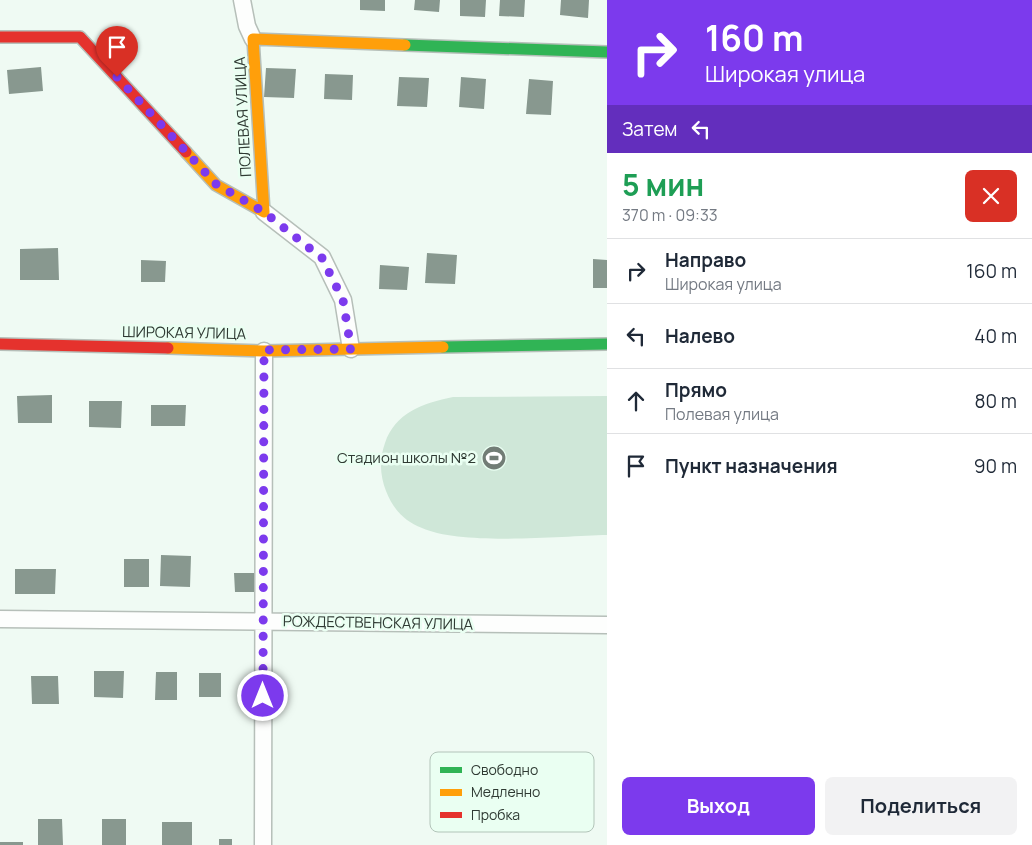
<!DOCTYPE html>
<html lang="ru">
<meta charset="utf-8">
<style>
body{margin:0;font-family:Manrope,sans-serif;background:#f2f2f3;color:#1f2937;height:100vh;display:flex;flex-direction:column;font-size:19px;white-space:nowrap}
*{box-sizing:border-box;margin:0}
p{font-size:16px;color:#747a83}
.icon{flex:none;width:28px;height:28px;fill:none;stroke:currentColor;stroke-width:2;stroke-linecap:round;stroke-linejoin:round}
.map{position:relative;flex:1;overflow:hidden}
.side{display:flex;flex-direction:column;background:#fff;width:425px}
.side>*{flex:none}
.hud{background:#7c3aed;color:#fff;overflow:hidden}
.pin{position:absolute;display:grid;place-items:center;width:42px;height:42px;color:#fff;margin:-51px -21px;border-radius:50% 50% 50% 0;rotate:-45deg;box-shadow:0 0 5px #0007}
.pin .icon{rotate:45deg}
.me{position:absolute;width:55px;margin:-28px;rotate:0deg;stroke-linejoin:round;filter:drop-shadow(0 0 4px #0008)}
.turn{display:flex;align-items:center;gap:18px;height:105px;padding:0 15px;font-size:22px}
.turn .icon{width:65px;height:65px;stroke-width:2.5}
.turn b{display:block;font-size:35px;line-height:42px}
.then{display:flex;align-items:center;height:48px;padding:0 15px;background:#0003;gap:10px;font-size:19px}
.round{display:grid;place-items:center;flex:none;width:52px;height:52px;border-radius:8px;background:#f2f2f3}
.overview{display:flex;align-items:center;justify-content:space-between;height:85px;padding:0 15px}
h1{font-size:30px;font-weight:700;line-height:38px;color:#1e9e55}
.cta{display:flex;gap:10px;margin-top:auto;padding:10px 15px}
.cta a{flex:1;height:58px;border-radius:8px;background:#7c3aed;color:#fff;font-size:20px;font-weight:700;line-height:58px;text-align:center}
.cta a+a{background:#f2f2f3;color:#1f2937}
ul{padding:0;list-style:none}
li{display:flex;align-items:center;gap:15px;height:65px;padding:0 15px;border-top:1px solid #e0e1e3}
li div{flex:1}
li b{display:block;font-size:19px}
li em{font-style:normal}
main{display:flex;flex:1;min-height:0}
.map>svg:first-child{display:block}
.green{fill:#cfe7d8}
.building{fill:#88988f}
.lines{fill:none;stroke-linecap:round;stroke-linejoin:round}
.street-casing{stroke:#b6bfb9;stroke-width:19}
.fast-casing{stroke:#b6bfb9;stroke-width:14}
.slow-casing{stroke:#b6bfb9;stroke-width:14}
.jam-casing{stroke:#b6bfb9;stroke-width:14}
.street{stroke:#fdfefd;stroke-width:16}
.fast{stroke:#30b455;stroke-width:11}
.slow{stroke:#ff9f0a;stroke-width:11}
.jam{stroke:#e5322d;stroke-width:11}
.route{stroke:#7c3aed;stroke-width:9;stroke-dasharray:0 16.2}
.labels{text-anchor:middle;stroke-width:5;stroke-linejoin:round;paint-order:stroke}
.street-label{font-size:15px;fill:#2f3a33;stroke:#eafff2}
.poi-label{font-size:15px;fill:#2f3a33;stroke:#eafff2;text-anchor:end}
.key{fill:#eafff2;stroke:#b2c4b9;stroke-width:1}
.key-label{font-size:14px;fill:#2f3a33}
</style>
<main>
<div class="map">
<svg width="607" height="845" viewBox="0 0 607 845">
<rect width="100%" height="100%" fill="#effaf3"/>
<path class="green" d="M607,396V535C560,536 462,546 422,528C404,521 393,509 386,491C380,475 379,460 385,443C395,413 423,403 453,397Z"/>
<path class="building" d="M360,0H385V11L360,10Z
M415,0H440L439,12L414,10Z
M460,0H486L485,17L460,16Z
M500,0H525L524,17L499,16Z
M561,0H589L588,18L560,15Z
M41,67L43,91L9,94L7,70Z
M266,68L296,69L294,98L264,97Z
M325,74L353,75L352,100L324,99Z
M399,77L429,78L427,107L397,106Z
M461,77L486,79L484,109L459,107Z
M529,79L553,81L551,115L526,114Z
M58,248L59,280H20V249Z
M427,253L457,255L455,284L425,283Z
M593,259L607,260V288H593Z
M141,260L166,261L165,282H141Z
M380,265L409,267L407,290L379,289Z
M52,395V423H18L17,396Z
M89,401H122L121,428L89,427Z
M151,405H186L185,426H151Z
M161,555L191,556L190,587L160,586Z
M124,559H149V587H124Z
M15,569H56L55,594H15Z
M234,573H259L260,592H235Z
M94,671H124L123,698L94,697Z
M156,672H177V700H155Z
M199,673H221V697H199Z
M31,676H58L59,704H32Z
M38,819H62L63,845H38Z
M102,819H126V845H102Z
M162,822H192V845H162Z
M219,839H232V845H219Z
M0,842H23V845H0Z"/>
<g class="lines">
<defs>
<path id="street" d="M242,0L247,26L253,39
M264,212L322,257L343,300L351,349
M0,619L607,625
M263,845L264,351"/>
<path id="fast" d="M405,45L607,52
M443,347L607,344"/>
<path id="slow" d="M186,152L216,185L264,212L253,39L405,45
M168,348L264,351L443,347"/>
<path id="jam" d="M0,37H80L186,152
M0,344L168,348"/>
</defs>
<use href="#street" class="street-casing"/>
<use href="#fast" class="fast-casing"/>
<use href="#slow" class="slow-casing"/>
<use href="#jam" class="jam-casing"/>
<use href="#street" class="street"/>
<use href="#fast" class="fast"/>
<use href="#slow" class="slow"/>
<use href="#jam" class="jam"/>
</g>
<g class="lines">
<path class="route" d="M117,77L216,184L264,212L322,258L343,300L351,349L264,350L263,696"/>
</g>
<defs>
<symbol id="stadium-disc" viewBox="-11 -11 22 22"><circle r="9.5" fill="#727d76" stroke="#eafff2"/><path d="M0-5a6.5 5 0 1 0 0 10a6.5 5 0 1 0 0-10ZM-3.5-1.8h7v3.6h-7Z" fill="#fff"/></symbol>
</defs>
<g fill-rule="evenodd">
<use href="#stadium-disc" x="480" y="444" width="28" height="28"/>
</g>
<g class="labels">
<g class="street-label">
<text transform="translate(243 117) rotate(-93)" y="5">ПОЛЕВАЯ УЛИЦА</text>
<text transform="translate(184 333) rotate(1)" y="5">ШИРОКАЯ УЛИЦА</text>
<text transform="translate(378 623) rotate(1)" y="5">РОЖДЕСТВЕНСКАЯ УЛИЦА</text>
</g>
<g class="poi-label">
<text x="476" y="463">Стадион школы №2</text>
</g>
</g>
<rect x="430" y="752" width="164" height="80" rx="8" class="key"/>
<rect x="440" y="767" width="22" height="6" fill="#30b455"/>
<rect x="440" y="789" width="22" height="7" fill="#ff9f0a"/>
<rect x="440" y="812" width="22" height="6" fill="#e5322d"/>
<g class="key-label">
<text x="471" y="775">Свободно</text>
<text x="471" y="797">Медленно</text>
<text x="471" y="820">Пробка</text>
</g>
</svg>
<div class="pin" style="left:117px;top:77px;background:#d93025"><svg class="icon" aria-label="arrive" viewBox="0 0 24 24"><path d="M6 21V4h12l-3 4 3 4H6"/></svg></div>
<svg class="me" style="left:263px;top:696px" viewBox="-20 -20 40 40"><circle r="17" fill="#7c3aed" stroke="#fff" stroke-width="3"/><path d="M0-11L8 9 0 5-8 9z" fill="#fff"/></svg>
</div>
<section class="side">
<div class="hud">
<div class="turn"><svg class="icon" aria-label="right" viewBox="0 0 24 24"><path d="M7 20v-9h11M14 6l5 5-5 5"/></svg><div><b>160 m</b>Широкая улица</div></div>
<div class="then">Затем<svg class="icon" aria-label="left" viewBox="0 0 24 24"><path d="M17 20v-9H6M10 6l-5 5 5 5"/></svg></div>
</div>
<div class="overview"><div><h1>5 мин</h1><p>370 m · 09:33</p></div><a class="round" style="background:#d93025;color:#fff"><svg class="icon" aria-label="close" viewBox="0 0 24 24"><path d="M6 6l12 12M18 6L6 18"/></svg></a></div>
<ul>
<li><svg class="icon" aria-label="right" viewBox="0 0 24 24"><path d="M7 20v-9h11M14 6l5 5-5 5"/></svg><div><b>Направо</b><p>Широкая улица</p></div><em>160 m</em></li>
<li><svg class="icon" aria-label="left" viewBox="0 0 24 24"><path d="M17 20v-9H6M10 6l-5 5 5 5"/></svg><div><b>Налево</b></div><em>40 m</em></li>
<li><svg class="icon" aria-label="ahead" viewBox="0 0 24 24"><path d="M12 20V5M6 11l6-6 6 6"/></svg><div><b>Прямо</b><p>Полевая улица</p></div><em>80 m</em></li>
<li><svg class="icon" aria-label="arrive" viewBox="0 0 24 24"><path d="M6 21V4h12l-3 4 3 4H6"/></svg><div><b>Пункт назначения</b></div><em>90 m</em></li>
</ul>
<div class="cta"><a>Выход</a><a>Поделиться</a></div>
</section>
</main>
